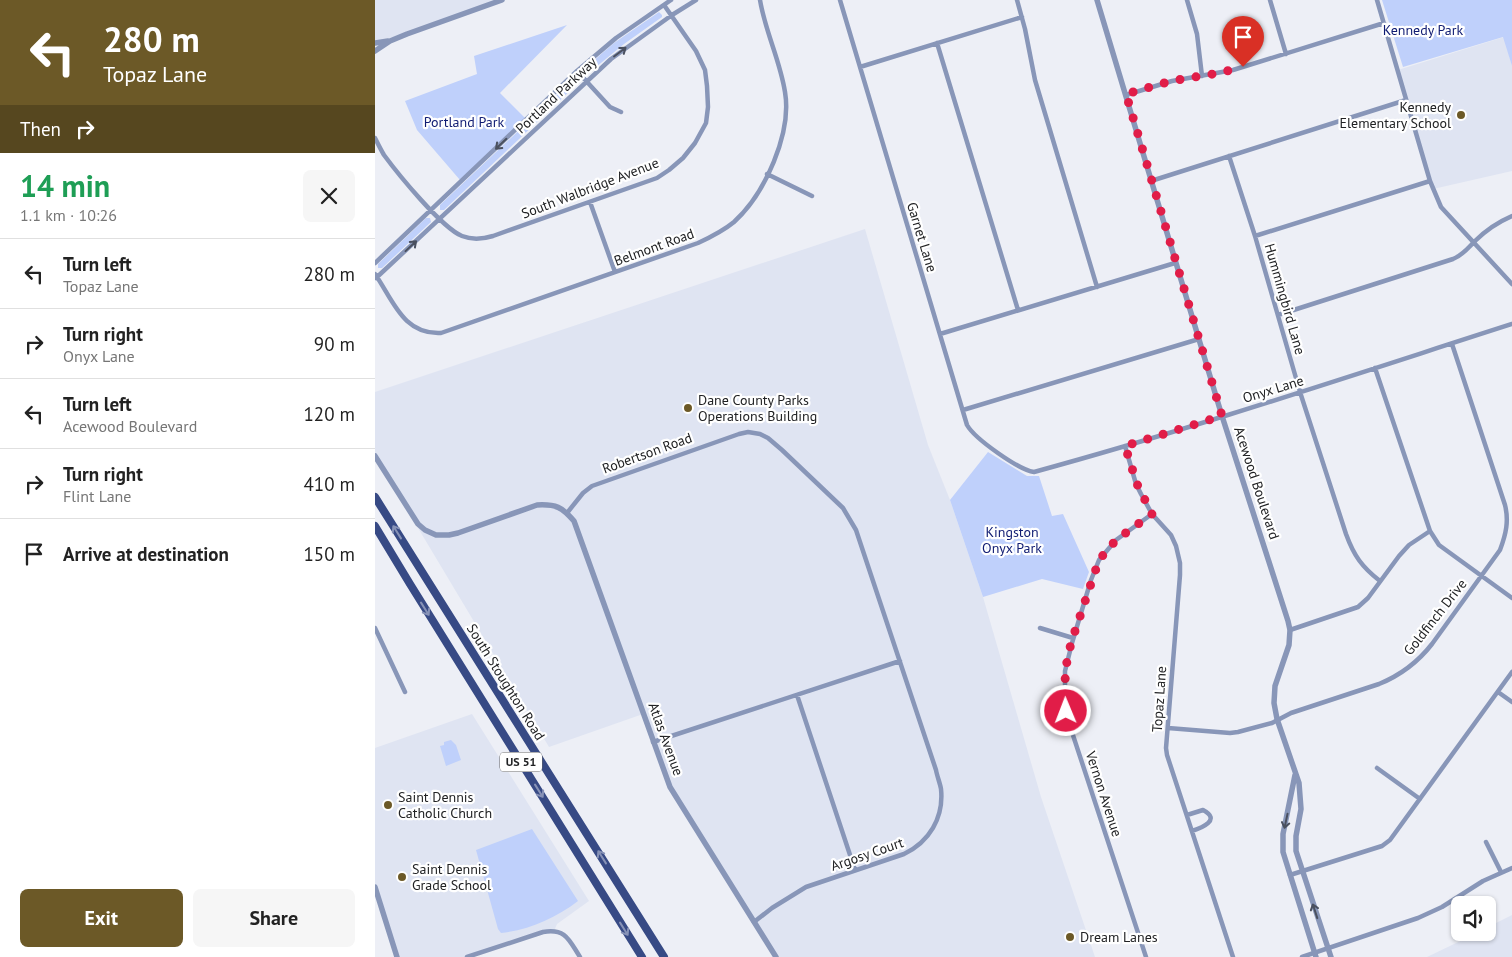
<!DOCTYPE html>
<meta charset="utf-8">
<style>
body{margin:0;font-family:"PT Sans",sans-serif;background:#f6f6f6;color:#222;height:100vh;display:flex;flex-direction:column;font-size:19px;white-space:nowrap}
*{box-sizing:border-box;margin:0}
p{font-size:16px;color:#767676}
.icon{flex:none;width:28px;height:28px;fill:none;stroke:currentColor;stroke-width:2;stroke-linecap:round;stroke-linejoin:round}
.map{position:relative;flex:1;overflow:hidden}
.side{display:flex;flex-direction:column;background:#fff;width:375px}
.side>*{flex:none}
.hud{background:#6c5927;color:#fff;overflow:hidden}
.buttons{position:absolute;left:1076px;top:896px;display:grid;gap:10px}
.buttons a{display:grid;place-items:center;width:45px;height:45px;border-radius:8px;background:#fff;box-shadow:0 1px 4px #0004;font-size:25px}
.pin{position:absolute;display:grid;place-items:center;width:42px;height:42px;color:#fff;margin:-51px -21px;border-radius:50% 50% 50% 0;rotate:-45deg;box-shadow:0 0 5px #0007}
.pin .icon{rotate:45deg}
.me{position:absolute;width:55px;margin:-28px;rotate:359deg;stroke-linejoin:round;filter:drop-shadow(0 0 4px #0008)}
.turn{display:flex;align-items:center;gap:18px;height:105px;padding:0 20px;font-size:22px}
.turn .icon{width:65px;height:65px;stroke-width:2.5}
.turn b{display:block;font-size:35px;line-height:42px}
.then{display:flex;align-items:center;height:48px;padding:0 20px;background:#0003;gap:10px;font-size:19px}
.round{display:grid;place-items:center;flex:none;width:52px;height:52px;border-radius:8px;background:#f6f6f6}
.head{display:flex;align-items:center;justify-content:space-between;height:85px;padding:0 20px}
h1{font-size:30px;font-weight:800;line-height:38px;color:#1e9e55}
.primary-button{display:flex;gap:10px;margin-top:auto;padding:10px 20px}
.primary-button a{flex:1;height:58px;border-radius:8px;background:#6c5927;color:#fff;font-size:20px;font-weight:800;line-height:58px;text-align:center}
.primary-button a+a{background:#f6f6f6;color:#222}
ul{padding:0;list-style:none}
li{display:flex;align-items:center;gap:15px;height:70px;padding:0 20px;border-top:1px solid #e0e0e0}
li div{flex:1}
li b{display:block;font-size:19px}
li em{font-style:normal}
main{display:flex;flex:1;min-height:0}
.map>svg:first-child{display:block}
.built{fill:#dfe4f2}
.green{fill:#bfd0fb}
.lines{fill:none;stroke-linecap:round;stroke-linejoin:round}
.minor{stroke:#8896b8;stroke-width:4.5}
.tertiary{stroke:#8896b8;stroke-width:5.5}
.primary{stroke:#374a85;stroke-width:8}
.oneway{stroke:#4a505f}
.oneway2{stroke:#8792b6}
.route{stroke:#e11d48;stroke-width:9;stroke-dasharray:0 16.2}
.poi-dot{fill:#6c5927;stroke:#fff;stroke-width:2}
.labels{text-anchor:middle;stroke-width:4.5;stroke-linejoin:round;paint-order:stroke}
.shield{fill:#fff;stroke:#646466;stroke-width:1}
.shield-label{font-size:12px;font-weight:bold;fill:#212224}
.park-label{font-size:14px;fill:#0f1b72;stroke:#fff}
.street-label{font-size:14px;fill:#212224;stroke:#fff}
.poi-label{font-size:14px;fill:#212224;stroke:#fff;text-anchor:start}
</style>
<main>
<section class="side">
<div class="hud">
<div class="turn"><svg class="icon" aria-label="left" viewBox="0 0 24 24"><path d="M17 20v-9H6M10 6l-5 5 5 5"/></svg><div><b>280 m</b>Topaz Lane</div></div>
<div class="then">Then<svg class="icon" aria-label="right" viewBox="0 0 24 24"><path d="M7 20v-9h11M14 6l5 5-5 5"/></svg></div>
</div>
<div class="head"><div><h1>14 min</h1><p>1.1 km · 10:26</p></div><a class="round"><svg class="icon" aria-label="close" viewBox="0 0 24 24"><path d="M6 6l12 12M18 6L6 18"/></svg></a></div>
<ul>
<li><svg class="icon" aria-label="left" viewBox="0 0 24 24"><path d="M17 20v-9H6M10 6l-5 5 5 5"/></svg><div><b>Turn left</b><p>Topaz Lane</p></div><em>280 m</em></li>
<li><svg class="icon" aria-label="right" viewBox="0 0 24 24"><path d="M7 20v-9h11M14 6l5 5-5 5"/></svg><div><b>Turn right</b><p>Onyx Lane</p></div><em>90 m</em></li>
<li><svg class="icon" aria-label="left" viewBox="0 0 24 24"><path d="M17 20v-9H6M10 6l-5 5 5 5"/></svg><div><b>Turn left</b><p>Acewood Boulevard</p></div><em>120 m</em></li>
<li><svg class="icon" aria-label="right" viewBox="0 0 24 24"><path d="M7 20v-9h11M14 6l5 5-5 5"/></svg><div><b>Turn right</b><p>Flint Lane</p></div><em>410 m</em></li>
<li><svg class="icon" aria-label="arrive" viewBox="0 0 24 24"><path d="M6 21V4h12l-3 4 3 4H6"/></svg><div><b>Arrive at destination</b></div><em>150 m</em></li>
</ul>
<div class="primary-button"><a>Exit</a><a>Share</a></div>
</section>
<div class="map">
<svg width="1137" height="957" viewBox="0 0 1137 957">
<rect width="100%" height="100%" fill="#edeff6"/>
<path class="built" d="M0,0H127L0,43Z
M1129,37L1137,66V171L1058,189L1023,70Z
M490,229L553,445L575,500L608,597L666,797L720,957H401L297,790L268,714L174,747L0,456V392Z
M97,714L214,901L182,924L179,931L92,957H22L0,887V748Z
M1137,915V957H1052L1102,933L1112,932L1113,927Z"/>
<path class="green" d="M1007,0H1137V66L1128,37L1028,67Z
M284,12L287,15V17L249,44L215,72L211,73L209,69L210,68L239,43Z
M192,25L125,93L150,118L85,180L42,130L30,101L102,74L99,56Z
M196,81H199L201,85L69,210H65V205Z
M51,218H55L56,222L7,268H3V264Z
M613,452L652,476H664L677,516L688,514L714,572L708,589L667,579L608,597L575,500Z
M76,740L81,745L86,760L71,766L65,746L69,745V742Z
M157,829L203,901C181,918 154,930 126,933L123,929L101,850Z"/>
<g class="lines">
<path class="minor" d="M465,0L592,425C600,439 644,470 659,472C820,428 978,375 1137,324
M642,0L650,29L660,80L722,287
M812,0L822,34L827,76
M895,0L911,54
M1002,0L1055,181L1066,207L1137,284
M562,43L643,310
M485,67L647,17
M202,71L235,107L246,112
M751,95L797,81L858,70L1009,23
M0,138C3,144 6,150 9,155C23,174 67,228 87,236C97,240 108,239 118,236L282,178L294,170L308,158L320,143L331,123L333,107L332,86L330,70L321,51L289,5
M854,156L880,236L925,392L971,534C979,556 987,567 1005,581
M392,174L437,196
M776,181L1031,100
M215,202L240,272
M880,236L1055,181
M0,263L202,71L241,38L296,0
M0,274C18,300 28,335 66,333L323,243C336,237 348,231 359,222C390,194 417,133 410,92C405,60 390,31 385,0
M1,278L236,59L297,15L321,0
M903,315L1078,259C1088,255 1093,248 1100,241C1111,230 1123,222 1137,216
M565,334L800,263
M1000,368L1055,531L1064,545L1137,598
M588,410L824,339
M750,446L761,484L766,494L777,514L796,535L801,546L805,563V575L791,748L792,755L858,957
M192,513L208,493L217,486L364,434L373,432L385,434L393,438L407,450L468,508L481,530L561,770C562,776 565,783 566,789C569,818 554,842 529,854L431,887L397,908L379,922
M0,628L30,692
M665,628L698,638
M915,630L983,607L993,598L1024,556L1034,545L1055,531
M1123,692L1137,702
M422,695L480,870
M793,728L855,733L863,732L897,723L916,713L1004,684C1026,675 1043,662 1057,644L1125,550C1131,534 1134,521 1130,505L1077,344
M278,742L525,661
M1002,768L1045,799
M812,815L828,810C847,820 826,828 817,831
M1111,842L1126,872
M915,875L1007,846L1015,840L1137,672
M92,957L168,932C191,928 194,940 205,957
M771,957L692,717L690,700V671L697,643L716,580L724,560L741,540L777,514
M927,957L1043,918L1067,907L1108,881L1137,868"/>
<path class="tertiary" d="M722,0L847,416L913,621L915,630L914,645L900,686L899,703L902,719L924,783L926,809L921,836V851L956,957
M0,43L13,41
M0,51L15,41L32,34L127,0
M0,456L43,524L50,530L61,535H74L83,533L162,505C181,504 187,507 199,521L295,787L401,957
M920,775L908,834V852L941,957
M0,887L22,957"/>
<path class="primary" d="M0,497L289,957
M0,526L35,584L267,957"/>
</g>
<defs><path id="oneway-shaft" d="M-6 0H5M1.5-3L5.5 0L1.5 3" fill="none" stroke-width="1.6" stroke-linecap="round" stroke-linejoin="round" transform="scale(1.25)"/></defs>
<g class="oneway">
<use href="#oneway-shaft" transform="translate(245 52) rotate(-37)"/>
<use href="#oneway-shaft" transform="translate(126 144) rotate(136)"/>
<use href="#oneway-shaft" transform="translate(36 246) rotate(-43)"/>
<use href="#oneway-shaft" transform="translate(911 821) rotate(102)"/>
<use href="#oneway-shaft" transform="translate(940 911) rotate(-108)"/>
</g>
<g class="oneway2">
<use href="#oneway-shaft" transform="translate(22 532) rotate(-122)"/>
<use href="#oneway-shaft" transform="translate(50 609) rotate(58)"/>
<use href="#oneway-shaft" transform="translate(164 791) rotate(58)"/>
<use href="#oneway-shaft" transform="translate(227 857) rotate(-122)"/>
<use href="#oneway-shaft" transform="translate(249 929) rotate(58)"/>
</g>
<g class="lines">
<path class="route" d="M691,711L690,671L696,643L724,560L741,540L777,514L762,484L750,446L847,416L751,94L796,81L844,73L868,67"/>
</g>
<g class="poi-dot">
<circle cx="1086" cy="115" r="5"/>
<circle cx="313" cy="408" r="5"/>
<circle cx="13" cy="805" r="5"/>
<circle cx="27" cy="877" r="5"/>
<circle cx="695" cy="937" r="5"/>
</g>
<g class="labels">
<rect class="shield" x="125" y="752.5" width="42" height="19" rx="4"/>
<g class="shield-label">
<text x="146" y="766">US 51</text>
</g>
<g class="park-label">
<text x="1048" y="35">Kennedy Park</text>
<text x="89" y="127">Portland Park</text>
<text x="637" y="537">Kingston<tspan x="637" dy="16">Onyx Park</tspan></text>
</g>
<g class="street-label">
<text transform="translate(181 95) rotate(-43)" y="5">Portland Parkway</text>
<text transform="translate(215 188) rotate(-21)" y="5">South Walbridge Avenue</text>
<text transform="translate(547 237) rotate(73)" y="5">Garnet Lane</text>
<text transform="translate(279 247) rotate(-20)" y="5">Belmont Road</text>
<text transform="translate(910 299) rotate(74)" y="5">Hummingbird Lane</text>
<text transform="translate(898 389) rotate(-17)" y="5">Onyx Lane</text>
<text transform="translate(272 453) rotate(-20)" y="5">Robertson Road</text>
<text transform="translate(882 483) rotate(72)" y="5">Acewood Boulevard</text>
<text transform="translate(1060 617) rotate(-52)" y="5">Goldfinch Drive</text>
<text transform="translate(131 682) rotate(58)" y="5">South Stoughton Road</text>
<text transform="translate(784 699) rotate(-86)" y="5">Topaz Lane</text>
<text transform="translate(291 739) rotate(70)" y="5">Atlas Avenue</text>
<text transform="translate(729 794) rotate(72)" y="5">Vernon Avenue</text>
<text transform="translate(492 854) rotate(-19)" y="5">Argosy Court</text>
</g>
<g class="poi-label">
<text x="1076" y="112" text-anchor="end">Kennedy<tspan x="1076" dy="16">Elementary School</tspan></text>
<text x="323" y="405">Dane County Parks<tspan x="323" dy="16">Operations Building</tspan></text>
<text x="23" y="802">Saint Dennis<tspan x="23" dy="16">Catholic Church</tspan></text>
<text x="37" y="874">Saint Dennis<tspan x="37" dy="16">Grade School</tspan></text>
<text x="705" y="942">Dream Lanes</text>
</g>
</g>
</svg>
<div class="buttons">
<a><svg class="icon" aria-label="sound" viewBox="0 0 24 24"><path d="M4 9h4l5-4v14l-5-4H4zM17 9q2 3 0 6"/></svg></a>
</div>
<div class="pin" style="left:868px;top:67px;background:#d93025"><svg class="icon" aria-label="arrive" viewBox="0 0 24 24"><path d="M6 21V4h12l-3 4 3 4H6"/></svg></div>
<svg class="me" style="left:691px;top:711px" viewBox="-20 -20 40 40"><circle r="17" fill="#e11d48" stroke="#fff" stroke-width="3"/><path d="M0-11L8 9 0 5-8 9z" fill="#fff"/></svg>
</div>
</main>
